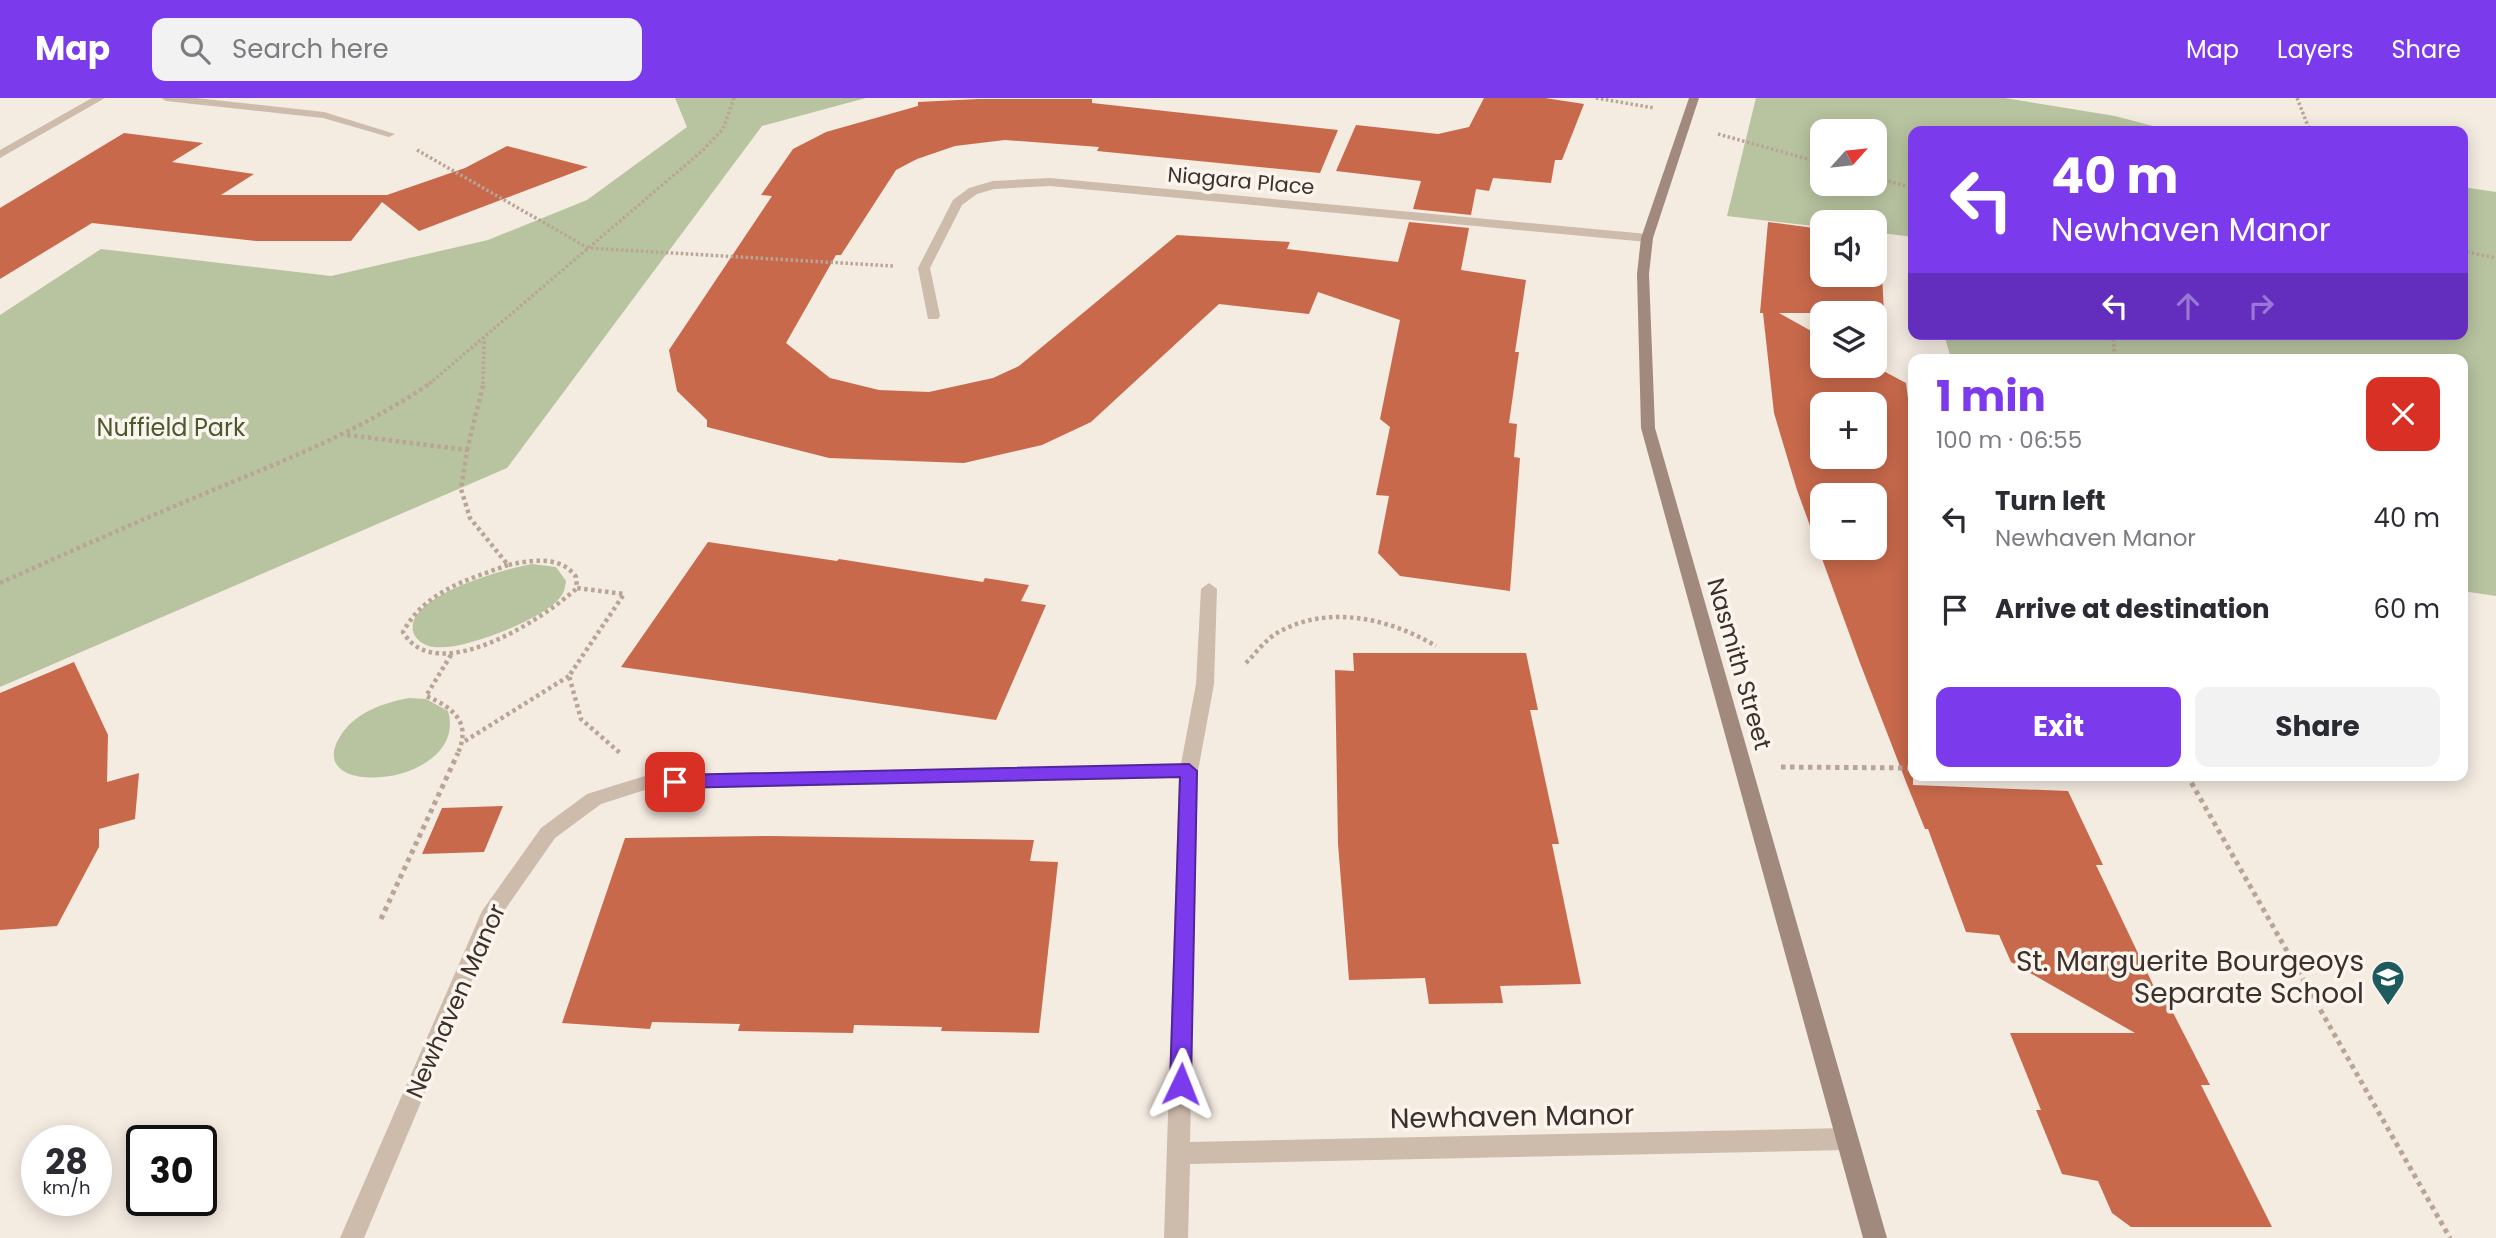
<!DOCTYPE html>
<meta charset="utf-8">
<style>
body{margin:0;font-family:Poppins,sans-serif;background:#f2f2f3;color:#2b2b33;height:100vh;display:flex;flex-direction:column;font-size:26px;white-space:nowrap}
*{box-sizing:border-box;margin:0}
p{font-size:23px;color:#7c7c81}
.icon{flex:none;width:38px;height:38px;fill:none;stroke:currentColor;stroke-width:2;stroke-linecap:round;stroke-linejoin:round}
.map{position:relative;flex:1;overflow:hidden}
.panel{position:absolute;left:1908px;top:256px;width:560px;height:427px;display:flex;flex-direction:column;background:#fff;border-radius:14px;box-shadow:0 4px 18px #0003}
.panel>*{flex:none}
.top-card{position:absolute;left:1908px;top:28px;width:560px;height:214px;border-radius:14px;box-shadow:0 4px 18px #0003;background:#7c3aed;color:#fff;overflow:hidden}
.needle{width:46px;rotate:63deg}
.controls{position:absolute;left:1810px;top:21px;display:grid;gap:14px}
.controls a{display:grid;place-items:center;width:77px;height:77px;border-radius:14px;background:#fff;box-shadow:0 4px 18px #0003;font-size:35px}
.speed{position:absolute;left:21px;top:1027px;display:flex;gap:14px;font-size:35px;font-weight:700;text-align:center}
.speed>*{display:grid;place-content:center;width:91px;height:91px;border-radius:50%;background:#fff;box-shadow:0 4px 18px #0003;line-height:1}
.speed small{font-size:18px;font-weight:400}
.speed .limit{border:4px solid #111;border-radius:10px;background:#fff;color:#111}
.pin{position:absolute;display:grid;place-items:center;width:60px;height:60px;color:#fff;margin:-30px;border-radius:14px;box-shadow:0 4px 10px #0006}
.me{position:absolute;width:77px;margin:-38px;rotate:2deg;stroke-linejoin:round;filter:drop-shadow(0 0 5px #0008)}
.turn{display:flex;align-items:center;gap:24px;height:147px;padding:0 28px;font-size:32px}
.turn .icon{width:91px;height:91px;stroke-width:2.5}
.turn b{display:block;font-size:49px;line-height:60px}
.lanes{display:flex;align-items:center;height:66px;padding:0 28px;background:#0003;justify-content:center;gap:35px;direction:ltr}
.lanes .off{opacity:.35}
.round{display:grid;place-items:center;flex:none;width:74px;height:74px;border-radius:14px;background:#f2f2f3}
.summary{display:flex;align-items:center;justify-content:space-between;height:119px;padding:0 28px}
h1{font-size:42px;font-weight:700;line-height:52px;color:#7c3aed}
.button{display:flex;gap:14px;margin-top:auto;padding:14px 28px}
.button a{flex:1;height:80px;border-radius:14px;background:#7c3aed;color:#fff;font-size:28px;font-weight:700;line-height:80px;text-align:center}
.button a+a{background:#f2f2f3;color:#2b2b33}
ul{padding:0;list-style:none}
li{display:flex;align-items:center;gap:21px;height:91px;padding:0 28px}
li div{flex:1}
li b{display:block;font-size:26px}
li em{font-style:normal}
header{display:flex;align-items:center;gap:42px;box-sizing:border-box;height:98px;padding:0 35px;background:#7c3aed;color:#fff}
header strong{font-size:33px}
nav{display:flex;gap:38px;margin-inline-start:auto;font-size:24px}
.search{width:490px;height:63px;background:#f2f2f3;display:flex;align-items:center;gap:18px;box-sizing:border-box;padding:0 24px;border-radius:14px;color:#7c7c81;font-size:26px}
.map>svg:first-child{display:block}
.green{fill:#b8c4a0;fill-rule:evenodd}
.building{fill:#c8694b;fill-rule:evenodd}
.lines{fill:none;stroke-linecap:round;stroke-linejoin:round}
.path-far2{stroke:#b9a596;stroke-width:3.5;stroke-dasharray:2.5 2.5;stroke-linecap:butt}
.path-far1{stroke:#b9a596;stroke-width:4.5;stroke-dasharray:3.5 3.5;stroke-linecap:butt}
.path{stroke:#b9a596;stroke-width:5;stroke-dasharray:4.5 4.5;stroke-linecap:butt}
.street{fill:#cdbbac;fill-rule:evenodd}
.secondary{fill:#a18a7d;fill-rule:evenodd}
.route{fill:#7c3aed;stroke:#51269a;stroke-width:2}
.labels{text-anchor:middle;stroke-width:7;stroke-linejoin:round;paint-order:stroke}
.far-street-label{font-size:21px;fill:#3b302b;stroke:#fbf5ee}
.park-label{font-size:24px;fill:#4a5a2e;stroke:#fbf5ee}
.street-label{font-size:24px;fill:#3b302b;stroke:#fbf5ee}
.near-poi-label{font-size:28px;fill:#3b302b;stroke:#fbf5ee;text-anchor:end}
.near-street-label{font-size:28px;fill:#3b302b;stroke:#fbf5ee}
</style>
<header>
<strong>Map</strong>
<div class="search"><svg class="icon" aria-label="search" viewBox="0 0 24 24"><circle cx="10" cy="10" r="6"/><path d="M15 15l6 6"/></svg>Search here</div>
<nav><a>Map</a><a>Layers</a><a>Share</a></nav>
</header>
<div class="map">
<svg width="2496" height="1140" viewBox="0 0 2496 1140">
<rect width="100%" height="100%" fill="#f4ebe1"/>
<path class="green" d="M675,0H866L762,28L507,370L0,589V217L101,151L331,178L488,142L587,102L687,29Z
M1756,0H2005L2115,18L2172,33H1913V139L1874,134V124H1822V129L1727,118ZM1874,33V86H1822V33Z
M2462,89L2496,94V498L2462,493V261H1951L1944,236H2462Z
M532,466L556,469L566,483C565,490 564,496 558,502C540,522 452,559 426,547C417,543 411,536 413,526C419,495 504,471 532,466Z
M409,600L426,601L448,613C470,689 297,704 341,637C356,614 383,605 409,600Z"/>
<path class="building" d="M1484,0H1545L1584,6L1562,62H1555L1551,85L1493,80L1489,93L1476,91L1471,117L1413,111L1421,83L1336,73L1356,27L1438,36L1469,29Z
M978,1H1092V5L1338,32L1320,75L1097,53L1099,49L1005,42L955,48L917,61L896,72L841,157H836L786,245L830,280L879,292L929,294L993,280L1019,268L1177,137L1290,144L1287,151L1398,164L1409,124L1469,130L1461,172L1526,182L1515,254H1519L1509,325L1517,326L1514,359L1520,360L1510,493L1400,478L1378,455L1389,398L1376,397L1390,329L1380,321L1400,222L1318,194L1309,216L1219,206L1091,324L1042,347L964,365L829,360L707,329V322L677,293L669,252L772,98L761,97L793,51L826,34L918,8V4Z
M124,35L203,45L172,64L254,76L221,97H387L465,70L507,48L588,69L419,133L382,104L351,143H256L92,125L0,181V110Z
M1768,124L1822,131V177H1874V137L1880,138L1884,215H1779L1822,239V268H1874L1906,285L1913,339V687L2068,693L2103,767H2096L2156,893H2162L2210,987H2201L2272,1129H2131L2112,1115L2098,1083L2062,1076L2036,1012H2041L2010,935H2135L2011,864L1999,837L1966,834L1928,731H1925L1908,689L1860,565L1797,392L1774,315L1763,215H1760ZM1822,306H1874V359H1822ZM1822,397H1874V450H1822Z
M708,444L837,463L839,461L983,484L985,480L1029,487L1021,503L1046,507L996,622L621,569Z
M1353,555H1526L1538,612H1530L1559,746H1552L1581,886L1500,888L1503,905L1429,906L1425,880L1349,882L1338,746L1335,572L1354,573Z
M74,564L108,637L107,684L139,675L135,721L99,731V749L57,828L0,832V595Z
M503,708L484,754L422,756L442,710Z
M771,738L1034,742L1030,763L1058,764L1039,935L941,933L942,929L854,927L853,935L738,933L740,926L652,924L650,931L562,925L625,740Z"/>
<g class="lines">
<path class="path-far2" d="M1596,0L1654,10
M2297,0L2310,33
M1718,36L1822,65
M417,52L588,150L893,168
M1874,79L1913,90
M2462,153L2496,160
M2113,236L2115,261
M429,286L702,53L723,31L734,0
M483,286L484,240"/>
<path class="path-far1" d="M347,337L467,352L461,391L470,420L508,467C531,462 561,457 576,479L577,490L624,496L569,578L581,621L620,655
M467,352L484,284
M508,467C467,482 425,493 403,534C436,591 545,520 577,490
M0,485C67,455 134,425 201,397C283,363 359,334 432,284
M451,557L426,598C455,610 472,626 457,657
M1246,565C1256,555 1265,542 1277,535C1327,506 1389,520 1436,548
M465,643L569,578"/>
<path class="path" d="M1781,669L1913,670
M2187,677L2450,1140
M381,821L458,655"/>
<path class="street" d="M92,0H105L0,60V52Z
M161,0H196L324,14L395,36L389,39L323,20L166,3Z
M1050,80L1647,136L1653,140L1647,144L1050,88L994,91L977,96L962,107L930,170L940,218L938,221H928L918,170L953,102L969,90L993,83Z
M1209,485L1217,491L1214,586L1198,673L1190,1044L1846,1030L1854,1033L1857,1041L1854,1049L1846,1052L1190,1066L1188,1140H1164L1179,680L648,691L601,706L555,740L497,823L364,1140H340L482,813L541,730L587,696L648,677L1181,666L1196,586L1201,491Z"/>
<path class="secondary" d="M1689,0H1699L1653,140L1649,176L1655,330L1887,1140H1863L1641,330L1637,176L1641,140Z"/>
</g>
<path class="route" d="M1189,666L1197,673L1191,986L1188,993L1181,995L1173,993L1170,986L1180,679L675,690L667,684L675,677Z"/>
<defs>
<symbol id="school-pin" viewBox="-11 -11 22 30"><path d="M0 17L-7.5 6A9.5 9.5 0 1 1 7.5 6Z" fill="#1f5a5e" stroke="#fbf5ee"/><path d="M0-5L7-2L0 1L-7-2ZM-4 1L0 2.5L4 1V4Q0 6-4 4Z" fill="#fff"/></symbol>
</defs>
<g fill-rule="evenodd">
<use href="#school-pin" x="2369" y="860" width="38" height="52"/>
</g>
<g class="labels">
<g class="far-street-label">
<text transform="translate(1241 83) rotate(5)" y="7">Niagara Place</text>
</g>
<g class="park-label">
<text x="171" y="338">Nuffield Park</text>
</g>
<g class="street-label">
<text transform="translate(1739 566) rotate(74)" y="8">Nasmith Street</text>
<text transform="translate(456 903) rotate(-66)" y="8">Newhaven Manor</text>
</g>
<g class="near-poi-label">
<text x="2364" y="873">St. Marguerite Bourgeoys<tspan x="2364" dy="32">Separate School</tspan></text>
</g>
<g class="near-street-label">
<text transform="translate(1512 1018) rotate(-1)" y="10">Newhaven Manor</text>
</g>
</g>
</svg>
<div class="controls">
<a><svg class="needle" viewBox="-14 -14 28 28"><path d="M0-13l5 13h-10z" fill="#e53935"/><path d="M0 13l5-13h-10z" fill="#7c7c81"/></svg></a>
<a><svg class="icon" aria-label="sound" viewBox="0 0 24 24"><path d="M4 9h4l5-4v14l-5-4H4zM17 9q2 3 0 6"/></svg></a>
<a><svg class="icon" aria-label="layers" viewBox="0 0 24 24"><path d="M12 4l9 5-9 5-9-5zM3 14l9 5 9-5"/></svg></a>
<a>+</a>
<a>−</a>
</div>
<div class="speed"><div>28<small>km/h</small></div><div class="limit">30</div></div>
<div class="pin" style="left:675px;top:684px;background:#d93025"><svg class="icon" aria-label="arrive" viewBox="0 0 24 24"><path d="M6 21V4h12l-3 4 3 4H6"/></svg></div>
<svg class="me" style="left:1181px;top:986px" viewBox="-20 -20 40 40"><path d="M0-17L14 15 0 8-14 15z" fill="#7c3aed" stroke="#fff" stroke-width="4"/></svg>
<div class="top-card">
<div class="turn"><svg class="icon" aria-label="left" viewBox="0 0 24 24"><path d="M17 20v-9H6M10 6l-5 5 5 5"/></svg><div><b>40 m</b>Newhaven Manor</div></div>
<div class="lanes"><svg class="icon" aria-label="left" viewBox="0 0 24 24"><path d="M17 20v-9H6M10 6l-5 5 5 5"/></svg><svg class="icon off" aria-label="ahead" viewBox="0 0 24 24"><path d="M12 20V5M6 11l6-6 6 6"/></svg><svg class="icon off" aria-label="right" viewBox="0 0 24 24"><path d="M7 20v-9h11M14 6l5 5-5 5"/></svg></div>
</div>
<section class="panel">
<div class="summary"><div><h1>1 min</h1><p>100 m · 06:55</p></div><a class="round" style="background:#d93025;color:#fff"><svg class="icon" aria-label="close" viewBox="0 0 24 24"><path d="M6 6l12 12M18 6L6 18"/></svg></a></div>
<ul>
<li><svg class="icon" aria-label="left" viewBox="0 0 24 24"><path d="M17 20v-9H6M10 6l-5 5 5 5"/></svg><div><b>Turn left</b><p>Newhaven Manor</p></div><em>40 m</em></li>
<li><svg class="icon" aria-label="arrive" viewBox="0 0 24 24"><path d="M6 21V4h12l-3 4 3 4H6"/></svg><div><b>Arrive at destination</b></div><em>60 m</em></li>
</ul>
<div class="button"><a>Exit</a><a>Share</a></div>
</section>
</div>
